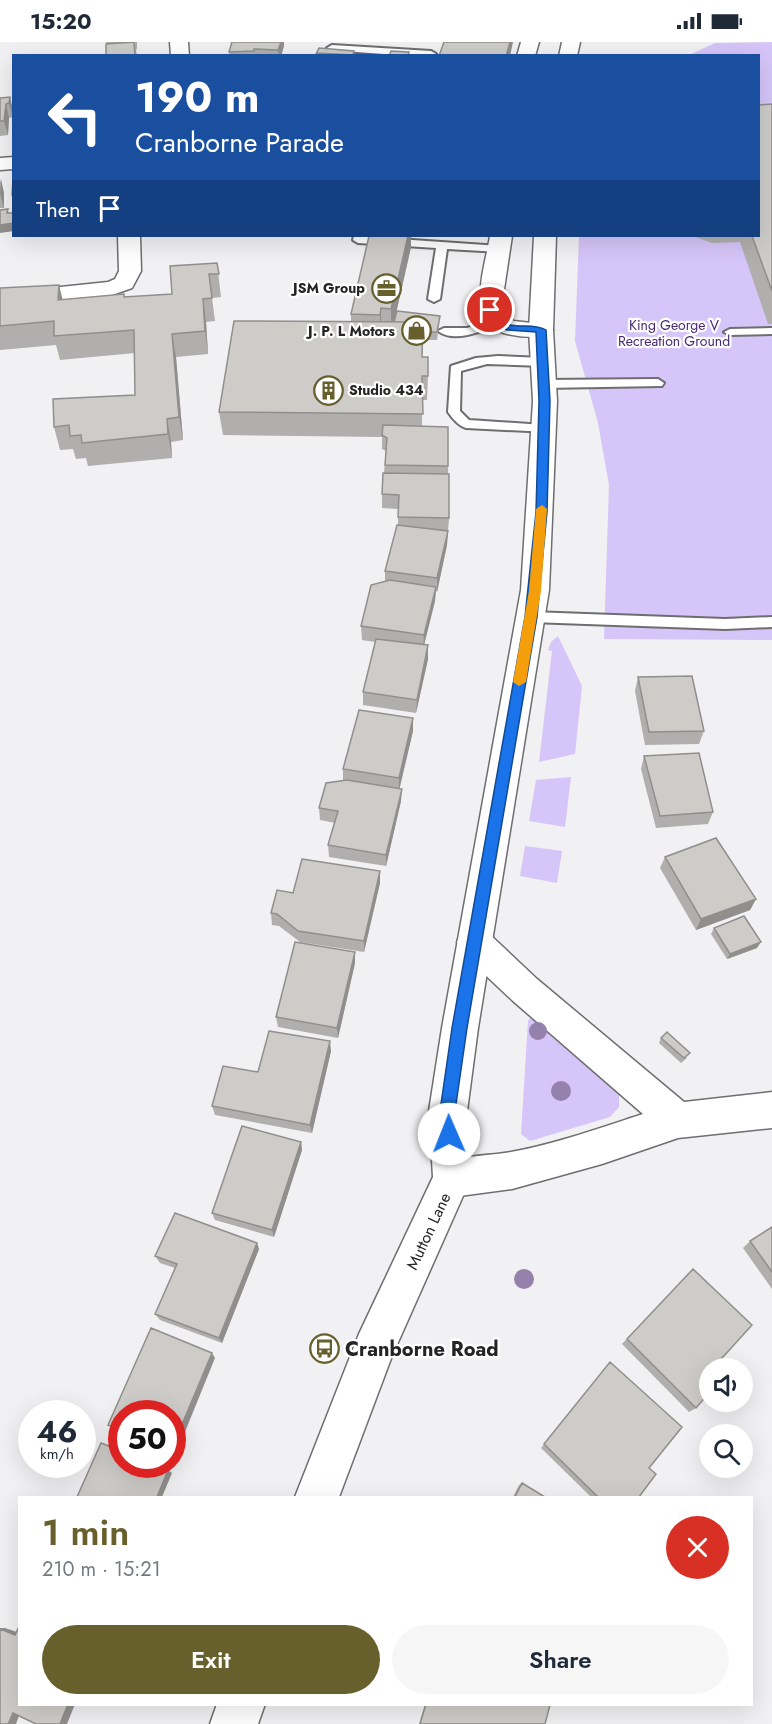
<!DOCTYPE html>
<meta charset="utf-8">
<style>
body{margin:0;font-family:Jost,sans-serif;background:#f6f6f7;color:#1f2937;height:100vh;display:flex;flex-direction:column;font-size:22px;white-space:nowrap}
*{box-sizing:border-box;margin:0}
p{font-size:20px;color:#747a83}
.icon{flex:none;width:33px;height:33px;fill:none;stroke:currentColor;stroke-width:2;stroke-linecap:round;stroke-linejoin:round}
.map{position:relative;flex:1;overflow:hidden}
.side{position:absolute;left:18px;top:1454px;width:735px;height:210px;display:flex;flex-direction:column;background:#fff;border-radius:0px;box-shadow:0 6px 24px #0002}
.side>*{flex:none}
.banner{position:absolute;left:12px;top:12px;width:748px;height:183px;border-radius:0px;box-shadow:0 6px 24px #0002;background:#1a4fa0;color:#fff;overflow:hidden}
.fabs{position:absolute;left:699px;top:1316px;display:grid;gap:12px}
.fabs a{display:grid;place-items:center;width:54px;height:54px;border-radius:50%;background:#fff;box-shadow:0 6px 24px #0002;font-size:30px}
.speed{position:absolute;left:18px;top:1358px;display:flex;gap:12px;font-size:30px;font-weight:700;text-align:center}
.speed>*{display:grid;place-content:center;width:78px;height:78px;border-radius:50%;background:#fff;box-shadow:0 6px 24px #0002;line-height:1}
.speed small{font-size:15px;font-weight:400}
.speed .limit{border:9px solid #d22;background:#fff;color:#111}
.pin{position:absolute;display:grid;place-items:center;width:51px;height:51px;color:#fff;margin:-26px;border:3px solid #fff;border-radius:50%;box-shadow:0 2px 6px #0007}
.me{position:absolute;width:66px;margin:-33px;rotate:359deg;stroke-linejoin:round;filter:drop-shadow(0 0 4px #0008)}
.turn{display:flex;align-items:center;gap:21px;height:126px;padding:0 24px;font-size:27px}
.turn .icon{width:78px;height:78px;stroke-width:2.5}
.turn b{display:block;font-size:42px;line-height:51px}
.then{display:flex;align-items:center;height:57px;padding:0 24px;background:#0003;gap:12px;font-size:22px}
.round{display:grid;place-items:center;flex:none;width:63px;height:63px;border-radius:32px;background:#f6f6f7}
.headline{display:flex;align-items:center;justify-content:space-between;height:102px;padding:0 24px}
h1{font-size:36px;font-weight:600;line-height:45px;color:#675f2c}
.cta{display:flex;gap:12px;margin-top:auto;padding:12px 24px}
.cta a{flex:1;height:69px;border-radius:36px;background:#675f2c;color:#fff;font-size:24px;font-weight:600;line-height:69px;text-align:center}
.cta a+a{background:#f6f6f7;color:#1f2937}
.status{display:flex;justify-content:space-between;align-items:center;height:42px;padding:0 30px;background:#fff;direction:ltr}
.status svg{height:16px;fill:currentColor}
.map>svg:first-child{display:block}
.green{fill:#d6c5f8}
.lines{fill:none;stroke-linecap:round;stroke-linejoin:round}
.service-casing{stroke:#6e6e70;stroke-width:4}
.minor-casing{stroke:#6e6e70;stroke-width:3}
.secondary-casing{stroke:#6e6e70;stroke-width:3}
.service{fill:#fff;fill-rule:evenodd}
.minor{fill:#fff;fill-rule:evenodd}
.secondary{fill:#fff;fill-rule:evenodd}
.tree{fill:#9481ac}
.wall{fill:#b0afad}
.shaded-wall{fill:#908f8d}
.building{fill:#cdccc9;stroke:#908f8d;stroke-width:1.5}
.route{fill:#1a73e8;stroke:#114b97;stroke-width:1.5}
.slow{fill:#f59e0b}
.labels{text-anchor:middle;stroke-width:4.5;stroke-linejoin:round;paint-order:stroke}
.far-poi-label{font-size:14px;font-weight:bold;fill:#252526;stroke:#fff;text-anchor:end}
.far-park-label{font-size:14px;fill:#472772;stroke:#fff}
.street-label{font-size:16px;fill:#252526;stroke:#fff}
.near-poi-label{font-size:20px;font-weight:bold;fill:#252526;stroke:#fff;text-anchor:start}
</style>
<div class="status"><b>15:20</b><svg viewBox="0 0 49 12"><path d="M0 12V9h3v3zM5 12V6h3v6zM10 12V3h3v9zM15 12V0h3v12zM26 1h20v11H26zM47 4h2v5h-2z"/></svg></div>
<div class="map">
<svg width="772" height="1682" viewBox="0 0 772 1682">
<rect width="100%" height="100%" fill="#f1f0f3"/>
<path class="green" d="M772,0V598L604,597L609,443L598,381L575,299L579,194H759V14L689,13L715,1Z
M558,594L582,644L575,712L539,720L552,609L548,608L551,600Z
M571,735L565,785L529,779L536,738Z
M525,804L562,809L557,841L520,834Z
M535,969L611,1034L619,1053V1065L610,1075L530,1099L521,1092L528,979Z"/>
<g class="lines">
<defs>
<path id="service" d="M332,3L431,9L436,12L411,14L329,8L327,6Z
M354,194L500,204L505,207L500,210L447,207L440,257L434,260L428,257L436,206L358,201L353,198Z
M497,277L503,280L501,282C484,288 455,302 438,289L444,286H467Z
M772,286V292L730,293L724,290L730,287Z
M498,314L543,316L549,320L543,324L487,322L461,329L460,369L469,378L544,383L548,384L550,387L548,390L466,386C459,384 452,376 448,370L451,324L476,316Z
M658,337L664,341L662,344L544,346L538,342L544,338Z
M531,570L725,577L772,575V585L725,587L531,580L524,575Z"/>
<path id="minor" d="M170,0H188L189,14H171Z
M521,0H539L535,14H517Z
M14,115V127L0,128V116Z
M118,194H140L141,229L132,246L112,253L59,258L51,256L48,251L51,246L108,240L115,237L119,229Z
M490,194H512L503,254L506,274L514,279L549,283L553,288L549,293C536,296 521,295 507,292C464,281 485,226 490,194Z
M474,885L486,889L537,937L684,1060L772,1050V1086L678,1096L602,1122L512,1147L452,1155L438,1149L433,1136L438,1123C461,1113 486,1114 511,1110C555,1102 600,1086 643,1072L513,959L462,911L457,900L462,889Z"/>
<path id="secondary" d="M562,0H580L577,14H559Z
M534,194H556L553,288L557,359L549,548L478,986L467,1069L471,1136L392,1314L339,1455H295L359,1292L433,1135L429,1069L442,986L521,548L533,359L529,288Z
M217,1662H265L258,1682H210Z"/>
</defs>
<use href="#service" class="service-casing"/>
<use href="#minor" class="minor-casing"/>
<use href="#secondary" class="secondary-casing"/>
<use href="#service" class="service"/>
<use href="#minor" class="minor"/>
<use href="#secondary" class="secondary"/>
</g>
<g class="tree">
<circle cx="538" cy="989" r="9"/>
<circle cx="561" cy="1049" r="10"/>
<circle cx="524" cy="1237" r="10"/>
</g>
<path class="wall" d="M106,0H137V7L136,8L137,14H106Z
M229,0H284V4L281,14H230L229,10L232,1Z
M10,55L13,69V75L9,76L8,93L0,94V56Z
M772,62V282H768L740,200L712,201L693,194H759Z
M0,137L4,151V166H0Z
M411,205L394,280L439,282L437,298H423L422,315L428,334L427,358H422V384L448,424L449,476L447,503L437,550L436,549L435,559L424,603H428V617L416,671L363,663V650L375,600L362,598L361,584L385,540V529L398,483V467L382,466V452L386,409L382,407V395L223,393L219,370L351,280V272Z
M217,221L221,255L212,256L215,279L206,280L208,312L176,315L183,398L171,400L172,416L88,424L86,416L76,417L73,407L60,408L54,385L135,353V311L60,318L56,303L0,308V246L62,258L125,255L172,252Z
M638,635L704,689L699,702L645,703L635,649Z
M413,676V689L399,746L401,759L386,824L329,815L328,803L335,781L320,778L319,766L343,738V727Z
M644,714L713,770L708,782L656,786L641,727Z
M665,815L756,857L750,868L696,888L660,826Z
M380,841L364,910L300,900L279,884L272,883L271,871L293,851Z
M714,886L757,906L727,917L711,892Z
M355,910V921L338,996L278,985L276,975Z
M661,996L687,1016L681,1021L659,1001Z
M331,1009L312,1091L215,1073L212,1064L258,1030Z
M301,1100L302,1108L274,1195L215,1178L212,1171Z
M772,1185V1247L743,1206L750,1199Z
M257,1201L259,1207L222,1301L160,1278L155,1272L175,1226L160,1221L155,1214Z
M693,1227L701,1339L696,1366L689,1370L622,1302Z
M610,1320L649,1426L639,1455H591L541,1406Z
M522,1441L545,1455H513L519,1443Z
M425,1662H548L545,1682H419Z"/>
<path class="shaded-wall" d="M281,0H284V4L281,14H279L278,8Z
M510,0H513L510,14H506Z
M10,55L13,69V75L9,61Z
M6,62L9,76L8,93L4,79Z
M1,137L4,151V166L0,152Z
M14,181V189L0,191V183Z
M408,194H411V205L391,294V267Z
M59,243L65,267L58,258Z
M203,257L206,280L208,312L205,289Z
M381,266V293L380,301V273Z
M172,292L176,315L183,398L179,375Z
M167,377L171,400L172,416L168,392Z
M448,489L447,503L437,550V536Z
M436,545L435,559L423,607L424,593Z
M428,603V617L416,671L417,658Z
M413,676V689L399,749V736Z
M402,747L401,759L386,824V813Z
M380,829V841L364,910V899Z
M756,857L750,868L696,888L701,877Z
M761,900L757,906L727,917L730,912Z
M355,910V921L338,996L337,986Z
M330,999L331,1009L312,1091L310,1083Z
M301,1100L302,1108L274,1195L272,1188Z
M257,1201L259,1207L222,1301L219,1296Z
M212,1311L215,1316L176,1412L172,1410V1406Z
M168,1428L172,1431L162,1455H157Z
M0,1586H5L20,1591L15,1593L0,1587Z
M68,1662H75L67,1682H60Z
M21,1668L16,1682H8L13,1671Z"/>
<path class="building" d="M134,0L135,14H106V2Z
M232,0H281L278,8L254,7V9L229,10Z
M444,0H510L506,14H439Z
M319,6L354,9L353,13L317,11L315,14Z
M391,9L409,10L408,14H389Z
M317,11L365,14H316Z
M10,55L9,61L6,62L4,79H0V56Z
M772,62V249L752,194H759V63Z
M14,136V155L12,153L13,137Z
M8,167L7,171H14V181L0,183V168Z
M369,194H408L391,267L381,266L380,273L351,272Z
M217,221L219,232H209L212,256L203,257L205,289L172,292L179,375L167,377L168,392L82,401L81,393L70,394L69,383L54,385L53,357L135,353L134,288L54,294V279L0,284V246L59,243L58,258L124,252V255L172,252L170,224Z
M397,269L440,274L437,290H423V280H394Z
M234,279L423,280L422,315H428V334H422L423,372L219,370Z
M383,383L448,385V424L385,423L387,396L382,393Z
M383,431L449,432V476L398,475L399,453L382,452Z
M397,483L448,489L437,536L385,529Z
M390,538L436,545L424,593L361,584L371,543Z
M376,597L428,603L417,658L363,650Z
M692,634L704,689L649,690L638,635Z
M359,668L413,676L399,736L343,727Z
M699,711L713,770L660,774L644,714Z
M347,738L402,747L386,813L328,803L338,769L319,766L326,741Z
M716,796L756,857L701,877L665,815Z
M302,817L380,829L364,899L298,889L277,872L271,871L277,848L293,851Z
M744,874L761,900L730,912L714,886Z
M295,900L355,910L337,986L276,975Z
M269,989L330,999L310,1083L212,1064L223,1024L258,1030Z
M667,990L690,1011L684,1016L661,996Z
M242,1084L301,1100L272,1188L212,1171Z
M175,1171L257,1201L219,1296L155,1272L177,1222L155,1214Z
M772,1185V1230L750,1199Z
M693,1227L752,1283L713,1326H710V1330L701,1339L710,1347V1350L696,1366L627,1297Z
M151,1286L212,1311L172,1406V1371H122V1388L108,1383Z
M610,1320L682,1385L649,1426L656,1432L639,1455H598L544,1402Z
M101,1401L122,1409V1422H154L168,1428L157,1455H77Z
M522,1441L545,1455H515Z
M20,1582V1662H68L60,1682H36L13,1671L8,1682H0V1587L15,1593Z
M426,1662H548L550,1663L545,1682H420Z"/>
<path class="route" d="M490,265L494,266C496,269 498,276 501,279C513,288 534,280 546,288L550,359L547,470L537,575L467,986L455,1069L457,1092L455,1097L449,1099L444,1097L440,1069L452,986L525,575L536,470L539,359L536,290L507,288L493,282L486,268Z"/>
<path class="slow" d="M542,463L547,467L541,549L526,640L519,644L513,640L529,549L536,467Z"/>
<defs>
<symbol id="office-ring" viewBox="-11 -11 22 22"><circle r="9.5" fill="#fff" stroke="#675f2c" stroke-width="1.5"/><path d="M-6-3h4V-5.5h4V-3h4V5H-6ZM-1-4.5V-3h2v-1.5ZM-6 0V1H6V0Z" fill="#675f2c"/></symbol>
<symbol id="shop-ring" viewBox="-11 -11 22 22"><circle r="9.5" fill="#fff" stroke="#675f2c" stroke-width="1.5"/><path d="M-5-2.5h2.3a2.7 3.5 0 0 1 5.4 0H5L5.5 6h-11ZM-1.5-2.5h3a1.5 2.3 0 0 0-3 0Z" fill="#675f2c"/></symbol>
<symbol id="building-ring" viewBox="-11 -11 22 22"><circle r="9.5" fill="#fff" stroke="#675f2c" stroke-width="1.5"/><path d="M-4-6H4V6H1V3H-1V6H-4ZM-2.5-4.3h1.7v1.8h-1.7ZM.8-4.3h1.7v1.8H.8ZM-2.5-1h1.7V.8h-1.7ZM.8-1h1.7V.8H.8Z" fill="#675f2c"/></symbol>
<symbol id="bus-ring" viewBox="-11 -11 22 22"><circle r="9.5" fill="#fff" stroke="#675f2c" stroke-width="1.5"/><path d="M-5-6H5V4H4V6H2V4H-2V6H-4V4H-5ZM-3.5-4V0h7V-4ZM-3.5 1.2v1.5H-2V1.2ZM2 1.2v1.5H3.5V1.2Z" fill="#675f2c"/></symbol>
</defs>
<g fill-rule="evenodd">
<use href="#office-ring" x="370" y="230" width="33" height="33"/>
<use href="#shop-ring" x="400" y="272" width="33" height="33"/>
<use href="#building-ring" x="312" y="332" width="33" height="33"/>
<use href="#bus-ring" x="308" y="1290" width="33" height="33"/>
</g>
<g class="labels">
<g class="far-poi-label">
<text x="365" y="251">JSM Group</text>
<text x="395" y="294">J. P. L Motors</text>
<text x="349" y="353" text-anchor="start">Studio 434</text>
</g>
<g class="far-park-label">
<text x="674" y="288">King George V<tspan x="674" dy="16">Recreation Ground</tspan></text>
</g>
<g class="street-label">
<text transform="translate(428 1189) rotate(-65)" y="6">Mutton Lane</text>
</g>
<g class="near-poi-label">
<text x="345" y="1314">Cranborne Road</text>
</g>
</g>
</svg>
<div class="fabs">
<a><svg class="icon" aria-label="sound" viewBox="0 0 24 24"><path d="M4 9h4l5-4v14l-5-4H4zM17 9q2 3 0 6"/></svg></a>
<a><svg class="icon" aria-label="search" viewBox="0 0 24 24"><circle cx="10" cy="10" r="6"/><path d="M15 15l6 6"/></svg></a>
</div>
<div class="speed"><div>46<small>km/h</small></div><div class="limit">50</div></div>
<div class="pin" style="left:490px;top:268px;background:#d93025"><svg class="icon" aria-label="arrive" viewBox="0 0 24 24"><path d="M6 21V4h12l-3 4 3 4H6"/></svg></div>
<svg class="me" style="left:449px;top:1092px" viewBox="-20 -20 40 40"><circle r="19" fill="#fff"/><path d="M0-13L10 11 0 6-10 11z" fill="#1a73e8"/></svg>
<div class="banner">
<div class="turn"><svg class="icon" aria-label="left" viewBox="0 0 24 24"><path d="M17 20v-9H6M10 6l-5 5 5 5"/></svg><div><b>190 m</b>Cranborne Parade</div></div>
<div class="then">Then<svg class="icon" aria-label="arrive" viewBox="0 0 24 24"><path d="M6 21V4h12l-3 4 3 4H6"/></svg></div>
</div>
<section class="side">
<div class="headline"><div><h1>1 min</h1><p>210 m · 15:21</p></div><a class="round" style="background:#d93025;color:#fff"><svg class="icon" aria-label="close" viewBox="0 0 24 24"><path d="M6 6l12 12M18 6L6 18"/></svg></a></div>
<div class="cta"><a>Exit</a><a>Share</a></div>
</section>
</div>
